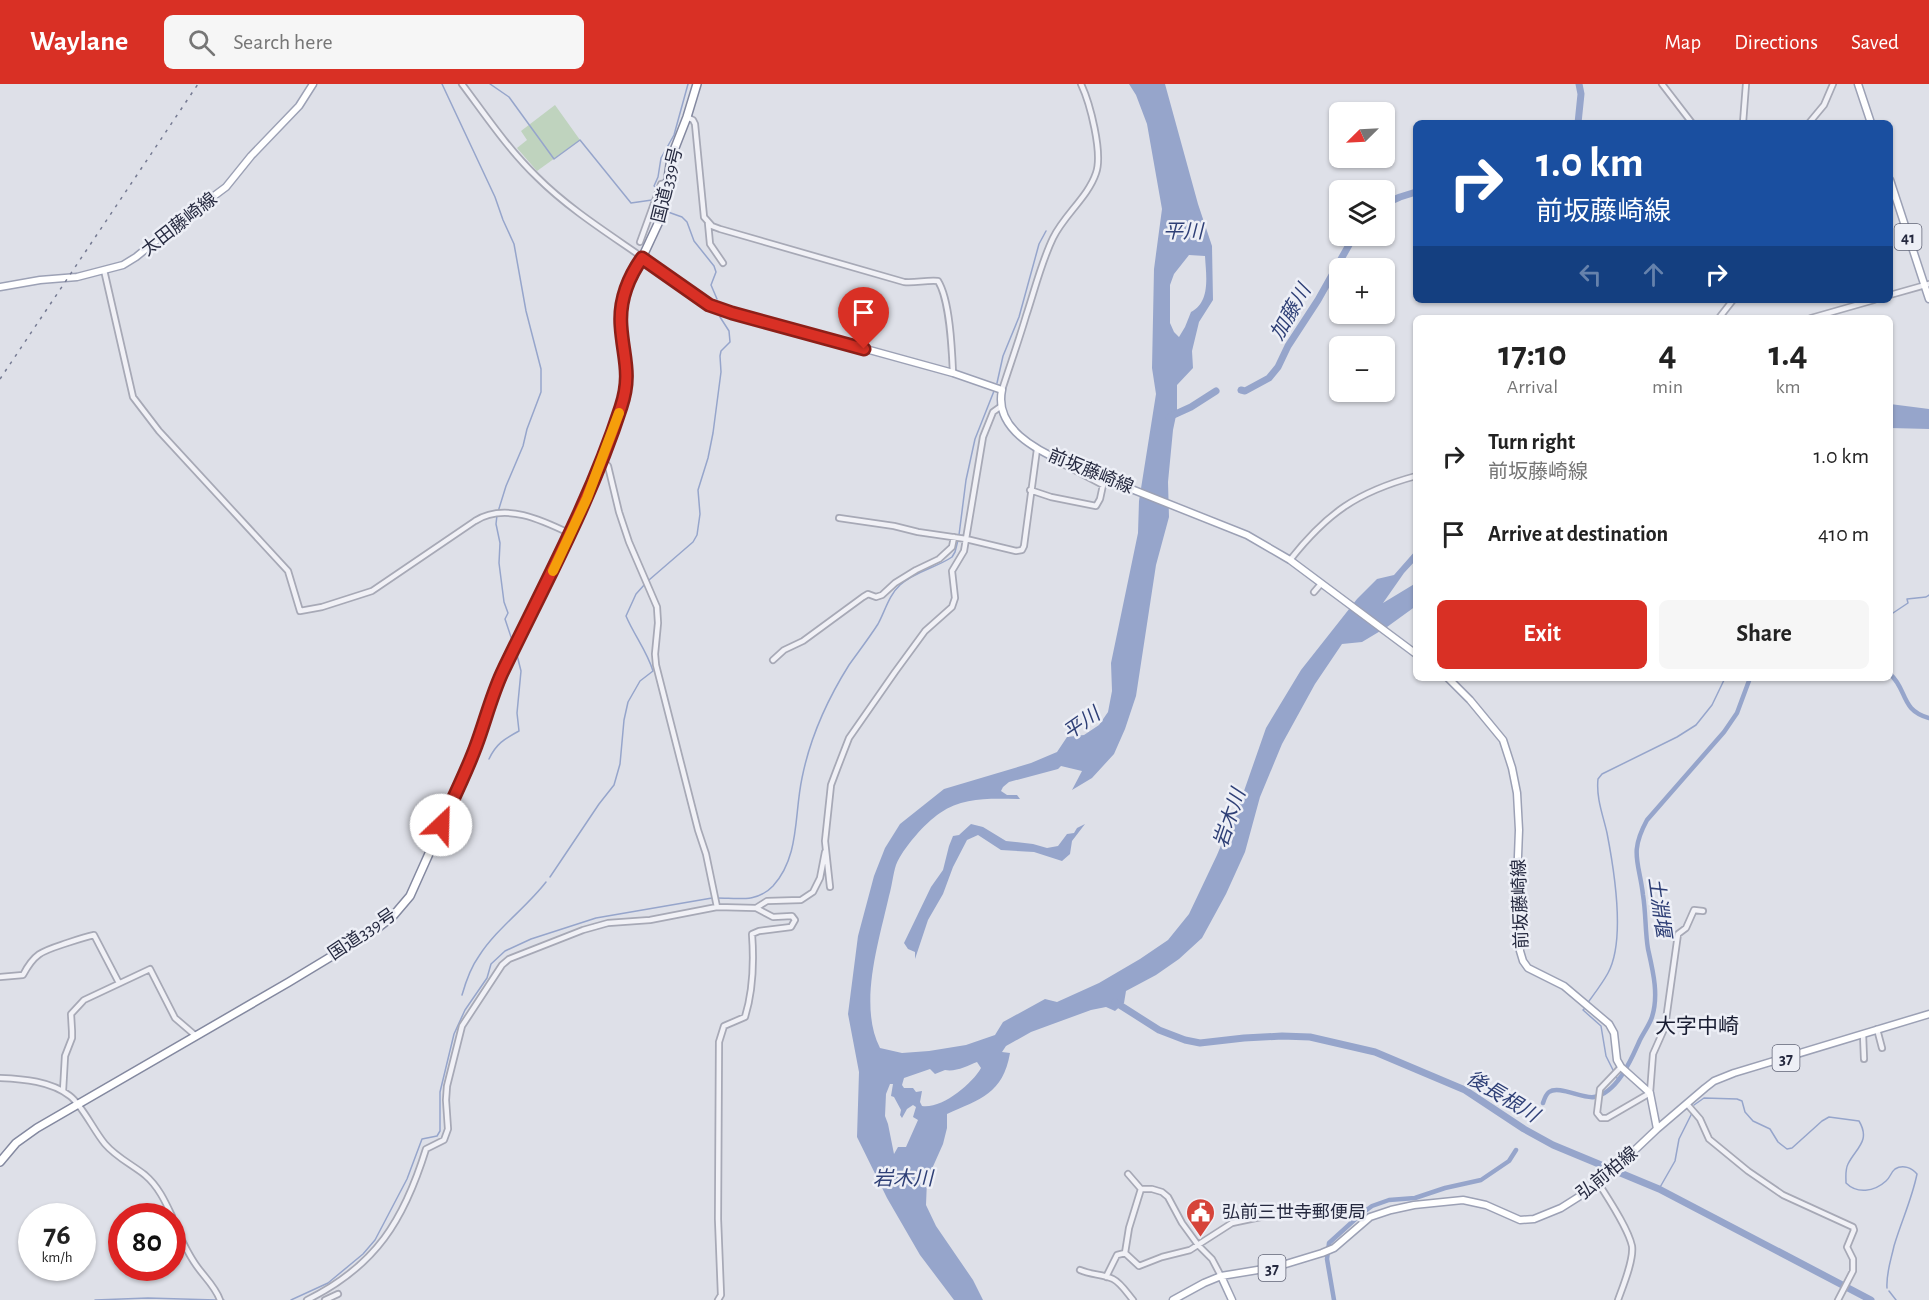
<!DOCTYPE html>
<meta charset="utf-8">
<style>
body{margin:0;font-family:"Alegreya Sans","Noto Sans JP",sans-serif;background:#f6f6f6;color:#222;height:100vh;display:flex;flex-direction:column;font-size:22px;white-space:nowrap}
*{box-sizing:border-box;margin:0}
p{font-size:20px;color:#767676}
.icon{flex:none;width:33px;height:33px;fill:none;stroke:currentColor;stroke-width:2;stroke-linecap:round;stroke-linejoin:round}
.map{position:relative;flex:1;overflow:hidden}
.drawer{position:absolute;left:1413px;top:231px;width:480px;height:366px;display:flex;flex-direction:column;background:#fff;border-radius:9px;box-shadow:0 2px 4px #0004}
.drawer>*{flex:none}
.banner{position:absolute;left:1413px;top:36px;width:480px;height:183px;border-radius:9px;box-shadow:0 2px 4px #0004;background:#1a4fa0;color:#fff;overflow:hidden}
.needle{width:39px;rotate:246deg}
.controls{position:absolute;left:1329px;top:18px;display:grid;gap:12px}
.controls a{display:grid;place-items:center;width:66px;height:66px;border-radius:9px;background:#fff;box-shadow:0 2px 4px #0004;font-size:30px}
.speed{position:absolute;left:18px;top:1119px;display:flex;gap:12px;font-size:30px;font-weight:700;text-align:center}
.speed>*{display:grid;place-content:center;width:78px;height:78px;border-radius:50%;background:#fff;box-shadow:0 2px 4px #0004;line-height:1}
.speed small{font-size:15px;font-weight:400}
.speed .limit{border:9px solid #d22;background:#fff;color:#111}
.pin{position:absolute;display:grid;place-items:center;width:51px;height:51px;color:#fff;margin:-62px -26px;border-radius:50% 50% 50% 0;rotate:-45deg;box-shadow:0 0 6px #0007}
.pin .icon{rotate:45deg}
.me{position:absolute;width:66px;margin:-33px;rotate:24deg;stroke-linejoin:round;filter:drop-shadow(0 0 4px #0008)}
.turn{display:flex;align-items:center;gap:21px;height:126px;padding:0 24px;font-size:27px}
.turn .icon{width:78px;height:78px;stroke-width:2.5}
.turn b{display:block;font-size:42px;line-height:51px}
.lanes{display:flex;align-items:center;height:57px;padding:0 24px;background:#0003;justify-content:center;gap:30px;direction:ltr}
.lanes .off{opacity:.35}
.eta{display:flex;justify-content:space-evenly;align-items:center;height:102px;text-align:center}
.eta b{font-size:36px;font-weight:700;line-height:42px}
.button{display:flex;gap:12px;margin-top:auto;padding:12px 24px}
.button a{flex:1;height:69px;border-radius:9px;background:#d93025;color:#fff;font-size:24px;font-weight:700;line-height:69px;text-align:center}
.button a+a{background:#f6f6f6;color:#222}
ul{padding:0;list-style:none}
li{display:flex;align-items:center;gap:18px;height:78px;padding:0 24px}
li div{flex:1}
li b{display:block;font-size:22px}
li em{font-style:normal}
header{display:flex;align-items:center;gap:36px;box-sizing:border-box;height:84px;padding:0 30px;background:#d93025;color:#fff}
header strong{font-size:28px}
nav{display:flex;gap:33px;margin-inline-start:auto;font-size:21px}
.search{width:420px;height:54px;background:#f6f6f6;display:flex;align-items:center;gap:15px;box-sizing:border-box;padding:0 21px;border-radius:9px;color:#767676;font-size:22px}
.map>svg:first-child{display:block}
.green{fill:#bfd3be}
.water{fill:#96a5cb;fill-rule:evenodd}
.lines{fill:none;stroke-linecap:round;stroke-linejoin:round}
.stream{stroke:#96a5cb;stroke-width:1.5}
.canal{stroke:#96a5cb;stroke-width:4.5}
.river{stroke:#96a5cb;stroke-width:7}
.minor-casing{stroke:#a7a9b6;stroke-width:8}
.major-casing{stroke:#9ca1b5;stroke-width:9}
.highway-casing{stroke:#8489a0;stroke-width:10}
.minor{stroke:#f1f1f6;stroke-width:4.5}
.major{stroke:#fff;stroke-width:6}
.highway{stroke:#fff;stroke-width:7}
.rail{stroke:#767b93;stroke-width:1.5;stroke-dasharray:3 6;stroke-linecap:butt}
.route-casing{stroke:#8d1f18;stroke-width:15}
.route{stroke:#d93025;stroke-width:10}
.slow{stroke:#f59e0b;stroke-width:10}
.labels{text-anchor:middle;stroke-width:5;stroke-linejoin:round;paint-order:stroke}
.shield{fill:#edeff6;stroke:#626577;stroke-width:1.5}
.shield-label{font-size:16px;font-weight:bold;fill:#262a40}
.street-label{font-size:18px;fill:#262a40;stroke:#edeff6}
.poi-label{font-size:18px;fill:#262a40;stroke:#edeff6;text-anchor:start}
.water-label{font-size:20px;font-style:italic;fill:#2e3f76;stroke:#edeff6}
.quarter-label{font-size:21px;fill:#181c31;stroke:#edeff6}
</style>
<header>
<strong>Waylane</strong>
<div class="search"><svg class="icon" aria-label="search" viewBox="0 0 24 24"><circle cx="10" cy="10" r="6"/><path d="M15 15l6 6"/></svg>Search here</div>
<nav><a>Map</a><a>Directions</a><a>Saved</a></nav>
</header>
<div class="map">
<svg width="1929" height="1216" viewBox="0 0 1929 1216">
<rect width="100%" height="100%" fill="#dee0e8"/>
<path class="green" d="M555,21L580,56L537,87L517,64L527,56L521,47Z"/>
<path class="water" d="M1129,0H1165L1198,120L1212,162L1213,216L1199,238L1192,267L1193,284L1177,301V327L1173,346L1168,398L1169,433L1156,481L1136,612L1125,645L1114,670L1092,694L1072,706L1082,687L1061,682L1058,685L1009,698L1003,703L1001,707L1007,711H1017L1020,715C993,715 964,712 940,729C925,739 903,764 896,781C893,790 892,802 889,812C879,857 858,921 880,964L902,969L929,967L966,961L995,951L1003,938L1045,915L1057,918L1099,899L1140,875L1168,856L1189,830L1217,771L1244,707L1266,644L1301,586L1357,515L1377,495L1394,491L1416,466V476L1404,489L1383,519L1416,499V522L1387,543L1362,558L1342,560L1315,600L1282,660L1260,713L1245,768L1226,810L1202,854L1179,875L1156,891L1126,907L1124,919L1115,927L1106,923L1091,926L1050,941L1031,948L1006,962L1002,968L1010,969C1003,1010 980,1015 947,1030V1044L943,1060L927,1096L926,1121L936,1142L973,1196L983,1216H954L920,1171L887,1114L857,1053L859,988L848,930L858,852L874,792L885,764L900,740L944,705L1031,679L1057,668L1067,653L1084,651L1099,641L1108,628L1112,607L1111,579L1138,449L1139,417L1156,310L1152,284L1154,185L1162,125L1147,40L1136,11ZM1189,171L1205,172C1206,191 1211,218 1191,228L1185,243L1179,253L1174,248L1170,239V201L1174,190ZM977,978L981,984C972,1000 942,1025 922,1022L920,1018L922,1007L916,1008L913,1004H904L902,1001L904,994L930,985L935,990L945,986C956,988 967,982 977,978ZM890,1000H893L891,1012L894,1013L901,1026L900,1031L902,1034L907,1025L913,1021L916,1023L913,1033L918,1036L906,1063H898L894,1070L888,1040L885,1032L886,1010Z
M1890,320L1929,325V345L1890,344Z
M971,740L983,743L1006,757L1033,760L1047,764L1058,762L1067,750L1074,749L1077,744L1085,740L1072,757L1070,770L1062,777L1034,768L1001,766L978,751L967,756L953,783L943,810L928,836L915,875V868L908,865L904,859L931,803L943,786L949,762L953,752L959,751Z"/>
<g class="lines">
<path class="stream" d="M442,0L495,113L503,136L514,160L526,227L541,285V308L527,345L523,362L506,402L497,431L496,440L500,459L499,479L504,518L508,529L505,535L513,559
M490,0L509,13L554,75L580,56L631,119L652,116
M657,104L654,102L658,93L661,74L674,51L688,0
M668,121L672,110
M667,125L668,128L682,133L687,138L694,157L714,182L716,188L711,201L717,215
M997,299L1003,272L1019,233L1039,160L1046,147
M959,451L966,396L975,355L994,307
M649,496L693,458L697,451L700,430L698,406L708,374L713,349L721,288L720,272L721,267L730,258L729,247L720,233
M1890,531L1908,519L1907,515L1926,513L1929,511
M489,675C496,660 504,655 519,647L517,629L521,587L516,567
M550,793L599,720L614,701L620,680L624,636L628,618L640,597L653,587C647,567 634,551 626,532L636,510L645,500
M717,814C737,814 757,819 773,802C800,772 794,731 802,694C810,654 827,616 849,581C859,567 869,554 878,540C885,527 889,511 900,501C915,487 936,484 952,473L955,468L958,456
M462,911C466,897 471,883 479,872C497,844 526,824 546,798
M1587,920C1594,910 1602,900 1608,889C1626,856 1614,785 1607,749C1603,731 1596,714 1598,695L1602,690L1677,653L1696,641L1712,621L1725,594
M1585,924L1583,926L1601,942L1606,972L1618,996
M1694,1021L1704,1014L1737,1015L1742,1017L1745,1028L1753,1037L1770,1045L1778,1058L1787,1065L1792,1064L1822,1037L1829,1033L1859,1037C1871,1057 1856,1064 1848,1080C1845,1086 1846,1092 1846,1099C1857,1110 1874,1108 1886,1097C1890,1094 1891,1088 1895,1085C1903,1080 1912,1084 1917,1090C1912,1115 1901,1138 1894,1162C1891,1176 1886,1189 1887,1204
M1659,1105L1675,1077L1679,1055L1692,1029
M1889,1207L1896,1216
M95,1216L148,1214L216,1216
M223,1216H224
M291,1216L328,1199L363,1170L375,1156L407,1095L422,1055L437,1052L440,1047V1008L454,950L465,926L487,894L491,880L505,867L531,855L596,834L712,814"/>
<path class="canal" d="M1890,590C1908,606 1900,626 1929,634
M1543,1019C1544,1016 1546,1010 1549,1008C1559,1001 1582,1015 1594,1013C1617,1009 1631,976 1639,958C1643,949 1649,942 1652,933C1659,911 1653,887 1648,865C1645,847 1646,829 1643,811C1639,777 1629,769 1647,736L1724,648L1737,629L1750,594
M1334,1216L1327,1175L1329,1159L1361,1130L1372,1122L1389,1116L1415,1114L1445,1104L1481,1096L1509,1077L1516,1066"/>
<path class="river" d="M1578,39L1581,10L1579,0
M1384,120L1400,113L1416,108
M1241,306L1245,307L1269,294L1278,283L1288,262L1318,216L1354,152
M1169,333L1191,323L1216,307
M1115,918L1159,946L1185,956L1200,959L1244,954L1282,952L1310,953L1375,968L1465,1006L1524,1045L1553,1061L1659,1105L1871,1216"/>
<defs>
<path id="minor" d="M462,0C486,32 508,65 537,93C568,124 606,148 642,173
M1662,0L1692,39
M687,33L693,36L695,40L704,133L712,142L720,145L904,198C916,199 926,196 938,197C950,216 952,266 953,289
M1743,39L1746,0
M1809,39L1824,21L1833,0
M708,139L710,160L723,179
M640,158L661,100L667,99
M104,186L133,313L159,347L288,487L300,527L322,523L372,507L475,437C505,418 542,436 571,450
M1890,211L1929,200
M1719,234L1733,216
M1811,234L1874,216
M1002,306C1010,281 1019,256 1026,232C1035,205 1041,179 1053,154C1064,131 1088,113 1096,89C1103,69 1090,19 1081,0
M602,375L608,382L619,428L629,458L657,523L658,539L655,570L656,581L698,746L706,770L717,823
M1030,406L1051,413L1096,422L1100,415L1103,401L1063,380
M839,434L894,442L918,448L966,455L1016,467L1022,466L1024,462L1037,365
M1290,476C1327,429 1357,408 1416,392
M1314,508L1320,501
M773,576L784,566L803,557L863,513L868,510L876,513L882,511L895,499L916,486L939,475L952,463L954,453
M830,803L825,757L831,701L837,685L849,654L895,588L925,547L952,523L955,514L952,487L964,467L983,353L993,328L1000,323
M0,893L23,891C35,868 43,867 67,859C76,856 85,853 94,851L119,899
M1877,945L1882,964
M1863,950L1864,975
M1621,983L1600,1005L1597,1029L1601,1034H1607L1650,1009L1653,970L1665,943L1678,850L1686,844L1694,826L1703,827
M0,994C23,995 51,997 70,1012C82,1021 94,1047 105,1060C116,1073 131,1080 145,1091C158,1102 165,1117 172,1132
M63,1007L65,972L72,954V947L71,930L84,916L150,885L175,934L196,952
M1687,1020L1700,1035L1709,1055L1748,1087L1783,1111L1853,1143L1854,1146L1847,1163L1853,1175V1187L1838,1216
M1128,1090L1141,1105
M1599,1100C1609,1116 1628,1144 1632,1162C1634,1176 1623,1202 1618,1216
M172,1135C179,1150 186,1167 196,1181C205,1194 215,1202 220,1216
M1125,1169L1129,1144L1141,1105H1152L1162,1108L1168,1113L1182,1139L1198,1161L1212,1175L1221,1192
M1125,1169L1139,1182L1162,1173L1190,1166L1232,1139L1284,1128
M1080,1186C1091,1191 1103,1190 1113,1195C1121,1199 1127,1209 1133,1216
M1106,1193L1117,1171L1125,1169
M307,1216C376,1182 404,1136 426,1065L444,1056L448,1045L446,1016L447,1002L462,942L502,881L509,875L583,846L608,839L650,836L717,823L756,824L767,817L801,816L813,808L820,794L825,768
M325,1216L338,1210
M718,1216L721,1211L718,1135L719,958L724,942L745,933C753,907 754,877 752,850L759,847L791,843L795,836L792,832L773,833L756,824"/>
<path id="major" d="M1858,0L1871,39
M1890,96L1929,215
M642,174L698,213L721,225L953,289L1002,306C994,344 1036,366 1066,379L1247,451L1290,476L1416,570
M0,203L40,196L77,193L123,181L136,173L175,141L226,103L251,72L299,22L313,0
M1448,594L1470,616L1503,656L1512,684L1517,709L1519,746L1517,798L1520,867L1523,877L1528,884L1564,902L1609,940L1614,949L1617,976L1621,983L1650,1009L1657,1045
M1221,1192L1232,1216
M1173,1216L1204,1199L1221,1192L1276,1183L1322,1169L1334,1164L1370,1133L1391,1126L1414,1121L1463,1116L1486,1121L1520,1136L1534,1135L1561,1124L1599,1100L1657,1045L1705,1004L1714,997L1734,989L1929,930"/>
<path id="highway" d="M0,1078L16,1059L37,1044L289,898L375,846L393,832L410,812L466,687L501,592L587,414L621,321L626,304L627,289L621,242V224L624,208L633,188L642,174L663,129L671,74L687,33L697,0"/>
</defs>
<use href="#minor" class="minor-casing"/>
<use href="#major" class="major-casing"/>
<use href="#highway" class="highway-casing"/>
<use href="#minor" class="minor"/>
<use href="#major" class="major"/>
<use href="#highway" class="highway"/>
<path class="rail" d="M0,295L198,0"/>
</g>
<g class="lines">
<defs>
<path id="route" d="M441,741C453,715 466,689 476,662C485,638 491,613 502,589C544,501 591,416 621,323C632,290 623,273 621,242C619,216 628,194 642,174L709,221L732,229L864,265"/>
</defs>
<use href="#route" class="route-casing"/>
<use href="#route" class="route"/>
<path class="slow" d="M553,487L587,414L619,329"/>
</g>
<defs>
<symbol id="civic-pin" viewBox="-11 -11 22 30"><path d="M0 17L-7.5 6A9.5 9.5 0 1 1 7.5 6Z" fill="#d6443a" stroke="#edeff6"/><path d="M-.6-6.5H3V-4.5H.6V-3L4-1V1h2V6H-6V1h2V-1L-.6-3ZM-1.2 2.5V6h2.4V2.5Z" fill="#fff"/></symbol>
</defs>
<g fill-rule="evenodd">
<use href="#civic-pin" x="1184" y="1112" width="33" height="45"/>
</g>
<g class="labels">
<g class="shield">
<rect x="1894.5" y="140" width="27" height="26" rx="4.5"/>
<rect x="1772.5" y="961" width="27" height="26" rx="4.5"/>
<rect x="1258.5" y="1171" width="27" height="26" rx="4.5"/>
</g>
<g class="shield-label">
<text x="1908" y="159">41</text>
<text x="1786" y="980">37</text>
<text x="1272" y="1190">37</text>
</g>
<g class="street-label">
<text transform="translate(667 101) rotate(-76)" y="6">国道339号</text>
<text transform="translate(179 140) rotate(-38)" y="6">太田藤崎線</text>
<text transform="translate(1091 387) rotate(22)" y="6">前坂藤崎線</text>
<text transform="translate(1520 820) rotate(-92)" y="6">前坂藤崎線</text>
<text transform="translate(362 850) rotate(-34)" y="6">国道339号</text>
<text transform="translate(1607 1089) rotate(-39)" y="6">弘前柏線</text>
</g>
<g class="poi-label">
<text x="1222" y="1134">弘前三世寺郵便局</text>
</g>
<g class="water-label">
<text x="1183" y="154">平川</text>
<text transform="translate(1290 228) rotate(-60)" y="7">加藤川</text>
<text transform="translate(1081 639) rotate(-35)" y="7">平川</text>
<text transform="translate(1229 734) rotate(-71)" y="7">岩木川</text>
<text transform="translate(1660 823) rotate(82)" y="7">土淵堰</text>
<text transform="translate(1503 1012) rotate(31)" y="7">後長根川</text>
<text x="903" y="1101">岩木川</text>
</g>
<g class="quarter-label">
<text x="1697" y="949">大字中崎</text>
</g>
</g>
</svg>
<div class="controls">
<a><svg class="needle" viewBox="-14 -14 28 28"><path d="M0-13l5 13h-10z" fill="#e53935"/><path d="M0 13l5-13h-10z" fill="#767676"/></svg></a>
<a><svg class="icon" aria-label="layers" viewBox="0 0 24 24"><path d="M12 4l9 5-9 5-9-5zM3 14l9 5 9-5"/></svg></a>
<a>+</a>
<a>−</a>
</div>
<div class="speed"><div>76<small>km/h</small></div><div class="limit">80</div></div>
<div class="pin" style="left:864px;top:265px;background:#d93025"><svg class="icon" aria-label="arrive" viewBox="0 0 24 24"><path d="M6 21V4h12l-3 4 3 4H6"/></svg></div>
<svg class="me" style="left:441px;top:741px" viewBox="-20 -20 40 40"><circle r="19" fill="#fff"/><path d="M0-13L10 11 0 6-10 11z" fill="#d93025"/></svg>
<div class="banner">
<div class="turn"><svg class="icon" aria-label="right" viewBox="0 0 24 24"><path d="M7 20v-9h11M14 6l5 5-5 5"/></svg><div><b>1.0 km</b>前坂藤崎線</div></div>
<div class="lanes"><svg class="icon off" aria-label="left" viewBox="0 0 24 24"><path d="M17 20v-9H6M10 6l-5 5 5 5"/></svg><svg class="icon off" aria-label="ahead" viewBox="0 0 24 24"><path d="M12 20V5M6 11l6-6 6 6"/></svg><svg class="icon" aria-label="right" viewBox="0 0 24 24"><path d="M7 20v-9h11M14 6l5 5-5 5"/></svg></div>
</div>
<section class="drawer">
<div class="eta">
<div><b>17:10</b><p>Arrival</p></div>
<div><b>4</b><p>min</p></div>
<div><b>1.4</b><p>km</p></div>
</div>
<ul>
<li><svg class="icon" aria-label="right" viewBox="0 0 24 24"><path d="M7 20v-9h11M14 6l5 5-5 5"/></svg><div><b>Turn right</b><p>前坂藤崎線</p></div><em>1.0 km</em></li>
<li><svg class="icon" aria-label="arrive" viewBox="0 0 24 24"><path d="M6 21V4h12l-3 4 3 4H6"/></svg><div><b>Arrive at destination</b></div><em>410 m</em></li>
</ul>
<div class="button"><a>Exit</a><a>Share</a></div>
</section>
</div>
